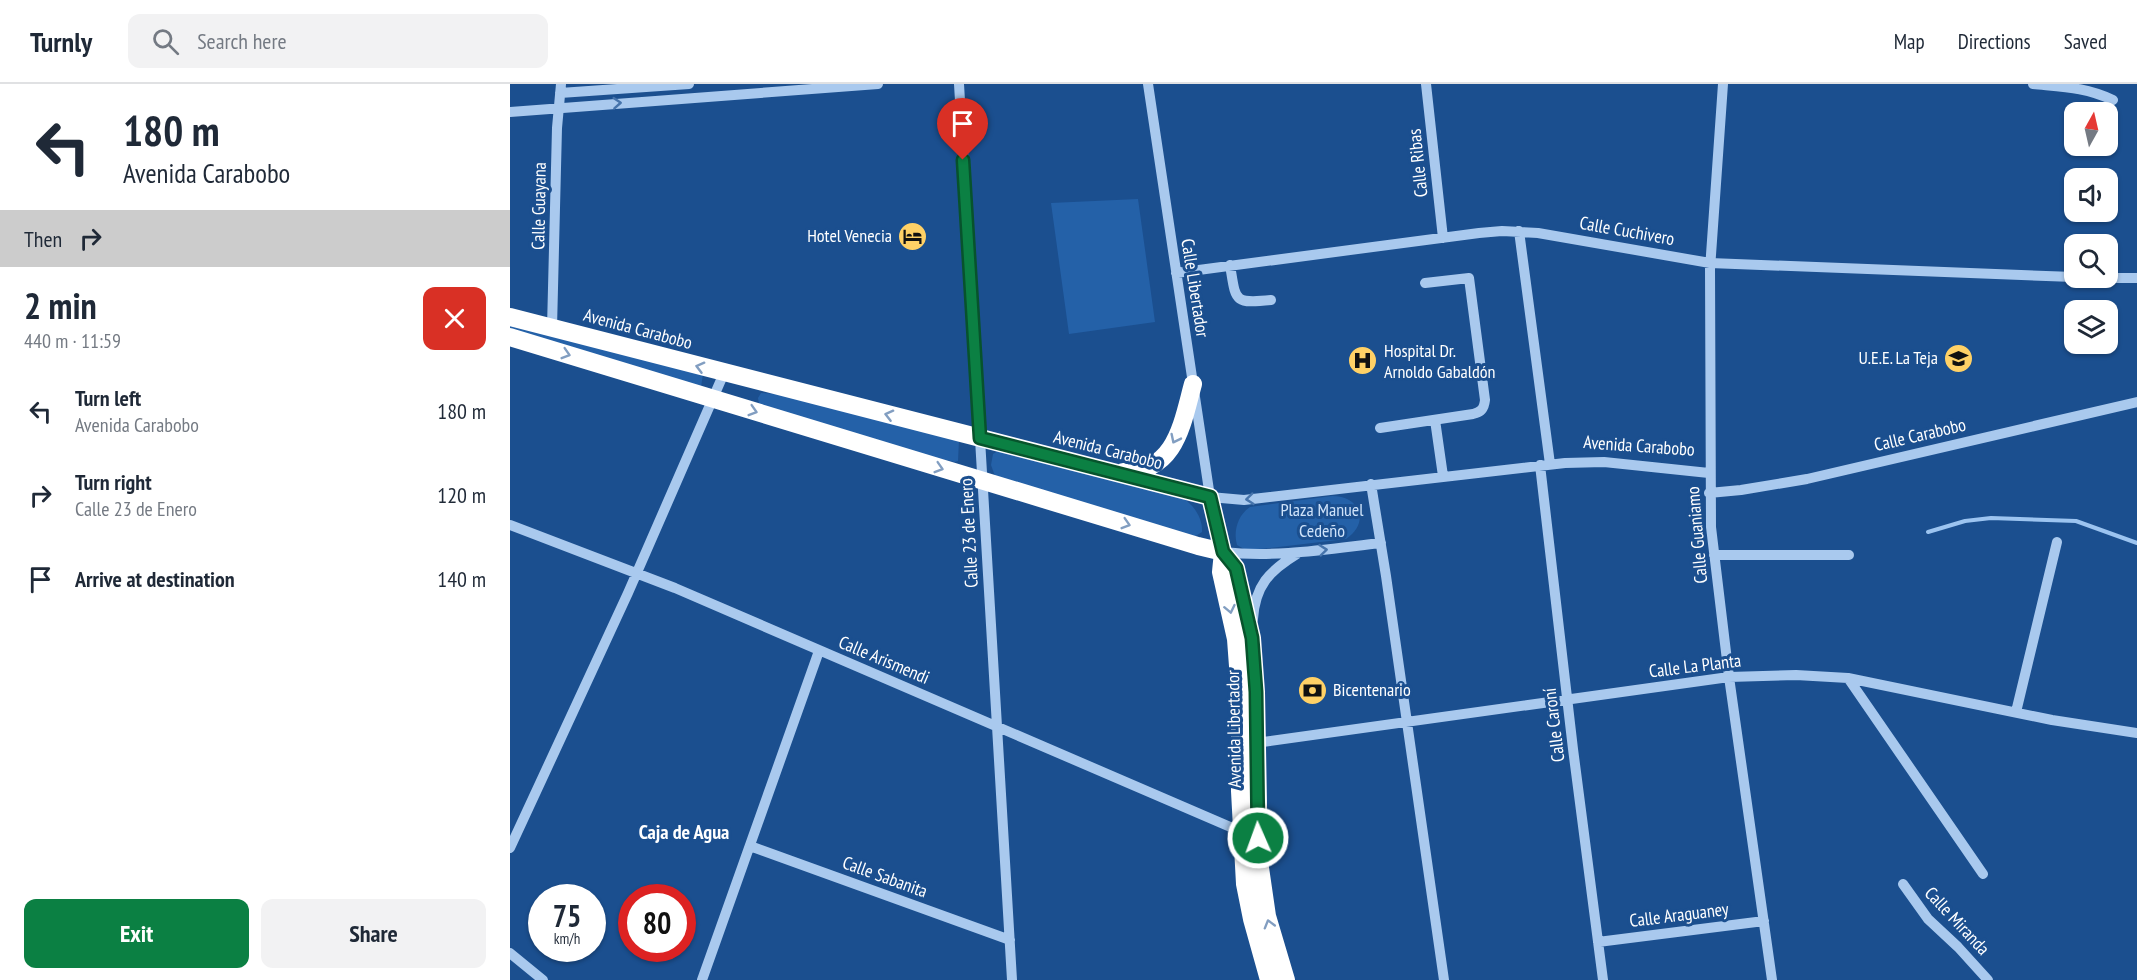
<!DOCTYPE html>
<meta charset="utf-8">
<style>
body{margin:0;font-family:"PT Sans Narrow",sans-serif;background:#f2f2f3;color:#1f2937;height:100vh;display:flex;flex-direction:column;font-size:22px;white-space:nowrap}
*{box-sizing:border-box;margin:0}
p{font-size:20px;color:#747a83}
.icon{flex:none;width:33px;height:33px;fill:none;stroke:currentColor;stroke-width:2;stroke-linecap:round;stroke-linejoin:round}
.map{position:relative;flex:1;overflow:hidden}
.side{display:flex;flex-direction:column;background:#fff;width:510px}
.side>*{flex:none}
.hud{background:#fff;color:#1f2937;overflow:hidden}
.needle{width:39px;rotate:8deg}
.fabs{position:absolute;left:1554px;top:18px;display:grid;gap:12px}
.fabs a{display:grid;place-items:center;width:54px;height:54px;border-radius:12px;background:#fff;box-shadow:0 2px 4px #0004;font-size:30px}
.speed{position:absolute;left:18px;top:800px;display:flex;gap:12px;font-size:30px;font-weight:700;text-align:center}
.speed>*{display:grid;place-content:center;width:78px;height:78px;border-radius:50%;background:#fff;box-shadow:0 2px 4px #0004;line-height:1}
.speed small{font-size:15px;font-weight:400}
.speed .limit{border:9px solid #d22;background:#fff;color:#111}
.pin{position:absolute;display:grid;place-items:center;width:51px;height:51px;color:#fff;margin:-62px -26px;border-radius:50% 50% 50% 0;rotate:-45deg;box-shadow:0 0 6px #0007}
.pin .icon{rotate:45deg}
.me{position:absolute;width:66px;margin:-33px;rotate:358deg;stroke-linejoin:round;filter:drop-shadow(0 0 4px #0008)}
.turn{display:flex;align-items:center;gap:21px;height:126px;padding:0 24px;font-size:27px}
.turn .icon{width:78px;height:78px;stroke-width:2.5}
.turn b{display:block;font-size:42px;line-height:51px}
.then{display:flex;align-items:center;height:57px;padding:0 24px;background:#0003;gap:12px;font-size:22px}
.round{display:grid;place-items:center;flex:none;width:63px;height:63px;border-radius:12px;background:#f2f2f3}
.overview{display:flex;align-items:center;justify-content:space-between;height:102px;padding:0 24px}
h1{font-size:36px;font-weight:600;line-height:45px}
.action{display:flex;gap:12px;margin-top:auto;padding:12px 24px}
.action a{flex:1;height:69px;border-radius:12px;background:#0b8043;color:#fff;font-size:24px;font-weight:600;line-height:69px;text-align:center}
.action a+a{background:#f2f2f3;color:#1f2937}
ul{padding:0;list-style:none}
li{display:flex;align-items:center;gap:18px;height:84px;padding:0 24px}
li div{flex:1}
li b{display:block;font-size:22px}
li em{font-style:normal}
header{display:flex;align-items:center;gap:36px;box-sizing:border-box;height:84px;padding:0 30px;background:#fff;border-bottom:2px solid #e0e1e3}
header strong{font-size:28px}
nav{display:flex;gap:33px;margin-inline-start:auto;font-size:21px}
.search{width:420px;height:54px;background:#f2f2f3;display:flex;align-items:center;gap:15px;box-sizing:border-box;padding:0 21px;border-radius:12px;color:#747a83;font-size:22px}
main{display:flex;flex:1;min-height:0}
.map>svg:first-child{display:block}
.green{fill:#2461a8}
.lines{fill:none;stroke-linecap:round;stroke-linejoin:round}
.stream{stroke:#9cc4f0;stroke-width:4}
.minor{stroke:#a9c9ee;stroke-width:10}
.highway{stroke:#fff;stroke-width:18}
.oneway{stroke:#4674ac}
.oneway2{stroke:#829ec1}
.route-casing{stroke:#07532c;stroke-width:15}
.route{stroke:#0b8043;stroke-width:10}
.labels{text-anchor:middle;stroke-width:6;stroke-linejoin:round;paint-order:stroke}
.street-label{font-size:18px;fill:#fff;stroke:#1b4f8f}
.poi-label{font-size:18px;fill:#fff;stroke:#1b4f8f;text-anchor:end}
.park-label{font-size:18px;fill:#cfe3fa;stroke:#1b4f8f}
.neighbourhood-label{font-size:20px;font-weight:bold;fill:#fff;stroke:#1b4f8f}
</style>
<header>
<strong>Turnly</strong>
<div class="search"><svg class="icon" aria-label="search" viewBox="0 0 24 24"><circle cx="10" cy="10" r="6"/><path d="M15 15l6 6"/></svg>Search here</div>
<nav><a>Map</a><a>Directions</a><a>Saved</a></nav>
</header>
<main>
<section class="side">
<div class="hud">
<div class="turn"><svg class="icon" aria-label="left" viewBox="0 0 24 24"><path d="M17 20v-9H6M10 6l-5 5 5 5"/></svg><div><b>180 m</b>Avenida Carabobo</div></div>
<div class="then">Then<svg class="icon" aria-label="right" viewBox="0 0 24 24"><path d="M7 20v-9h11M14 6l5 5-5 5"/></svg></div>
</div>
<div class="overview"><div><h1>2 min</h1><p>440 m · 11:59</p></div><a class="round" style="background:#d93025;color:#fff"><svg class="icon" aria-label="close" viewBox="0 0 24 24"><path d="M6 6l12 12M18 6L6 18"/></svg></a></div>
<ul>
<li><svg class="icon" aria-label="left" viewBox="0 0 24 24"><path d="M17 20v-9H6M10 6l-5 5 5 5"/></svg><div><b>Turn left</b><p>Avenida Carabobo</p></div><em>180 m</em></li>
<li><svg class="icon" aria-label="right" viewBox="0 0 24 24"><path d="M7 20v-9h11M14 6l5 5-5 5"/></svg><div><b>Turn right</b><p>Calle 23 de Enero</p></div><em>120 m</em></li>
<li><svg class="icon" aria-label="arrive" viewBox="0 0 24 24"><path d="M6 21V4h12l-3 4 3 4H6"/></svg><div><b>Arrive at destination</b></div><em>140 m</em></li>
</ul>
<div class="action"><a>Exit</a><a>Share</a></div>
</section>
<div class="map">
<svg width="1627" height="896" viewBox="0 0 1627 896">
<rect width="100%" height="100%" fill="#1b4f8f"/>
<path class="green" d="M628,115L645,238L559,250L541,119Z
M0,239L193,290L191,303L0,247Z
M251,309L269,310L449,356L448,377L445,378L409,370L249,320L248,314Z
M488,367L674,415C685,422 693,436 692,448L684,453L485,392L481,381L483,370Z
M822,412C851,412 860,439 836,455L742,466L734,465L727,461C723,447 728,431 740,423Z"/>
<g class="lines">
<path class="stream" d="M1418,448L1455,437L1481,434L1566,437L1627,459"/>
<path class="minor" d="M449,0L502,896
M638,0L700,413L734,416L1055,379L1094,378L1199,389
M916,0L933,154
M1213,0L1200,185L1201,443L1219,593L1262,896
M1523,0C1554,3 1575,3 1603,16
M50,9L179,0
M0,28L368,0
M1009,147L1040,380
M720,181C726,217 723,220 761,216
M666,189L969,149L992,147L1028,149L1200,179L1564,193
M1579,194H1627
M42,244L47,44L51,0
M925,336L933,392
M870,344L963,330C971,328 974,325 975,316L959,194L915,199
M1030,381L1063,665L1093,896
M861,400L876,492L934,896
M1199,409L1231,406L1297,395L1627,318
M0,441L165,504L732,748
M713,468C766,474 818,465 871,459
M1204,471H1339
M743,535C745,502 759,487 787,470
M1338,594L1473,790
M1506,628L1547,458
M746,659L1219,593L1286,591L1338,594L1542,636L1627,649
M240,762L500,856
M0,764L118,509L214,289
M1393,800L1418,835L1448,863L1478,896
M1088,858L1254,837
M0,869L33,896
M192,896L309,567"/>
<path class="highway" d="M0,233L700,413L713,468L711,488L726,555L730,609V707L735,800L742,835L759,896
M0,253L688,462L713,468
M613,388C666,388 672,340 683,300
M713,468L726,484L742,554L746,608L749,777L757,832L776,896"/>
</g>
<defs><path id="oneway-chevron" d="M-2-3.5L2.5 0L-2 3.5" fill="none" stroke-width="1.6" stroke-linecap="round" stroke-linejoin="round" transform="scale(1.5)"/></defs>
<g class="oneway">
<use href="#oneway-chevron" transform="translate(107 19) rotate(-4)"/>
<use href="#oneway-chevron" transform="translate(740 415) rotate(174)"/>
<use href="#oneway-chevron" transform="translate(813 466) rotate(-6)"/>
</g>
<g class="oneway2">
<use href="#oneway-chevron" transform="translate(56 270) rotate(17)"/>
<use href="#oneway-chevron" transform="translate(190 283) rotate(-165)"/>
<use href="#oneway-chevron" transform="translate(243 327) rotate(17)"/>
<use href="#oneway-chevron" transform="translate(379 331) rotate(-166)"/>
<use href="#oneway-chevron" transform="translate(665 355) rotate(116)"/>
<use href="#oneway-chevron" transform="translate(429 384) rotate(17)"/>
<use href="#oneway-chevron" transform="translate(616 440) rotate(17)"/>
<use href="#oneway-chevron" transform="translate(720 525) rotate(78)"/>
<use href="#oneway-chevron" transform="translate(759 840) rotate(-106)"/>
</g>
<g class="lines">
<defs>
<path id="route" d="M453,76L470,354L700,413L713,468L726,484L742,554L746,608L748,754"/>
</defs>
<use href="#route" class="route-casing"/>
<use href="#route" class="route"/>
</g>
<defs>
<symbol id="hotel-disc" viewBox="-11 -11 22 22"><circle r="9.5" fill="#ffd166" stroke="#1b4f8f"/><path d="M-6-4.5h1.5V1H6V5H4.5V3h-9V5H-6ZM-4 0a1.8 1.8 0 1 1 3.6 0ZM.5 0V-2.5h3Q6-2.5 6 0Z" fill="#111"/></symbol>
<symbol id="school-disc" viewBox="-11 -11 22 22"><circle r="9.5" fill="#ffd166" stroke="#1b4f8f"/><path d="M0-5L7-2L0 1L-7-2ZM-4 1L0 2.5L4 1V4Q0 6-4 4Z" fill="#111"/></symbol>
<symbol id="hospital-disc" viewBox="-11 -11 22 22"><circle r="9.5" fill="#ffd166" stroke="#1b4f8f"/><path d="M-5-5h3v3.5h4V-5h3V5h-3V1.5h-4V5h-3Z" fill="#111"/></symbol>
<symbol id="bank-disc" viewBox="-11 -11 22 22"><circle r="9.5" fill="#ffd166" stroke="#1b4f8f"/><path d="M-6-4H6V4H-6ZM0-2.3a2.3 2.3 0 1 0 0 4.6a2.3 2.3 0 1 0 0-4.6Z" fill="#111"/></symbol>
</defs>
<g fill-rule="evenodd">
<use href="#hotel-disc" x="386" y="136" width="33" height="33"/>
<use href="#school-disc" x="1432" y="258" width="33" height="33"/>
<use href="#hospital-disc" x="836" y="260" width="33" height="33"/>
<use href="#bank-disc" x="786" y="590" width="33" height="33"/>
</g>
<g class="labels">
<g class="street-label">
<text transform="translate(908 79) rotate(-96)" y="6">Calle Ribas</text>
<text transform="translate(29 122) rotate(-89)" y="6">Calle Guayana</text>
<text transform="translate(1117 147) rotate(10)" y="6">Calle Cuchivero</text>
<text transform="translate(685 204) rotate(81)" y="6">Calle Libertador</text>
<text transform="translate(128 245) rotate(15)" y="6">Avenida Carabobo</text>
<text transform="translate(1410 351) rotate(-13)" y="6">Calle Carabobo</text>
<text transform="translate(1129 362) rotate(4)" y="6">Avenida Carabobo</text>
<text transform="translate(598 366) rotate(14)" y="6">Avenida Carabobo</text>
<text transform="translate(459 449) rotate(-93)" y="6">Calle 23 de Enero</text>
<text transform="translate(1187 451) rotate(-95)" y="6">Calle Guaniamo</text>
<text transform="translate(374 576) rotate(23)" y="6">Calle Arismendi</text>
<text transform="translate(1185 582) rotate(-7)" y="6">Calle La Planta</text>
<text transform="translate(1044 641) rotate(-97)" y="6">Calle Caroní</text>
<text transform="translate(724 645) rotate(-91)" y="6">Avenida Libertador</text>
<text transform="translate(375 793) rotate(20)" y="6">Calle Sabanita</text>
<text transform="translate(1169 831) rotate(-7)" y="6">Calle Araguaney</text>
<text transform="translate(1447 837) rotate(47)" y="6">Calle Miranda</text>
</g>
<g class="poi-label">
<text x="382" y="158">Hotel Venecia</text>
<text x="874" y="273" text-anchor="start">Hospital Dr.<tspan x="874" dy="21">Arnoldo Gabaldón</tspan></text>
<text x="1428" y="280">U.E.E. La Teja</text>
<text x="823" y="612" text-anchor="start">Bicentenario</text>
</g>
<g class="park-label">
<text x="812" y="432">Plaza Manuel<tspan x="812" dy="21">Cedeño</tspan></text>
</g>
<g class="neighbourhood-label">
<text x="174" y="755">Caja de Agua</text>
</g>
</g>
</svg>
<div class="fabs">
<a><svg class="needle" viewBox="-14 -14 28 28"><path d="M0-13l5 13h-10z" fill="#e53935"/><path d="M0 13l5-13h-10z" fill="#747a83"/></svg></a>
<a><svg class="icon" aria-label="sound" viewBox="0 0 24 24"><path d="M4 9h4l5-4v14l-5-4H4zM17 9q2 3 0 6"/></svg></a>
<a><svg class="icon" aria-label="search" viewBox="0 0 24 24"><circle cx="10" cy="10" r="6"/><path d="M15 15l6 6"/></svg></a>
<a><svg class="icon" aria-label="layers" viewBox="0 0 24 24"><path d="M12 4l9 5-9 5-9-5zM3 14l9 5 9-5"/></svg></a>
</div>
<div class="speed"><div>75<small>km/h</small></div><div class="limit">80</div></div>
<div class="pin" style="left:453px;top:76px;background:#d93025"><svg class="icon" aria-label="arrive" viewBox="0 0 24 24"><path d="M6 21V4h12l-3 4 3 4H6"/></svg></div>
<svg class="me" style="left:748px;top:754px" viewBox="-20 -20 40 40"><circle r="17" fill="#0b8043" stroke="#fff" stroke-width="3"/><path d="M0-11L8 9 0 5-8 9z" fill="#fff"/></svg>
</div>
</main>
